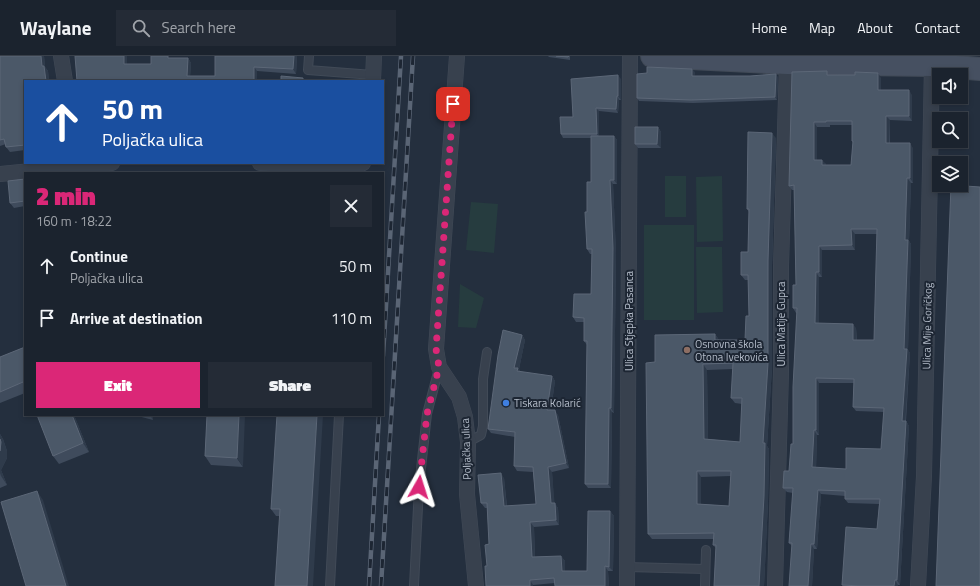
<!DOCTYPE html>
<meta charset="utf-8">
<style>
body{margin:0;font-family:"Titillium Web",sans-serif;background:#242b36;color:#f1f3f6;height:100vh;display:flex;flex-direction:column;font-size:15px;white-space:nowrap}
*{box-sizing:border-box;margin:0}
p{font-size:13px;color:#a0a4aa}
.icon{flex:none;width:22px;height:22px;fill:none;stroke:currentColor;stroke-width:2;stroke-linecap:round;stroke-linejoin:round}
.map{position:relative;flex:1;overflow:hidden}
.drawer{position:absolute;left:24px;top:116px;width:360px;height:244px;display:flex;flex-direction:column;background:#1b232e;border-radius:0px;box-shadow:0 2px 6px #0003,0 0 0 1px #39404a}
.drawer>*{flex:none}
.hud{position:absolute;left:24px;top:24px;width:360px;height:84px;border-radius:0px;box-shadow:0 2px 6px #0003,0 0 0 1px #39404a;background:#1a4fa0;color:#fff;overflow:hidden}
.controls{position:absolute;left:932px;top:12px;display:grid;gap:8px}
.controls a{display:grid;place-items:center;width:36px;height:36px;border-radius:0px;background:#1b232e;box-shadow:0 2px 6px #0003,0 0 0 1px #39404a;font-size:20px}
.pin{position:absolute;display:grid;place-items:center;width:34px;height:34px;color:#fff;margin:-17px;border-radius:8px;box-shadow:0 2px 6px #0006}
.me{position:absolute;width:44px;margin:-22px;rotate:6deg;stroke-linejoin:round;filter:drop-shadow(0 0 3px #0008)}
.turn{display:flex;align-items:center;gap:14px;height:84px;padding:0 12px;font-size:18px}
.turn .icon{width:52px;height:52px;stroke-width:2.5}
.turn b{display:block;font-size:28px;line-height:34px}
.round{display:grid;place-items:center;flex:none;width:42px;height:42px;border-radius:0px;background:#242b36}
.summary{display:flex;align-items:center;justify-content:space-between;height:68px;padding:0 12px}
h1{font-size:24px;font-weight:800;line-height:30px;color:#db2777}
.button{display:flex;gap:8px;margin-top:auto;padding:8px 12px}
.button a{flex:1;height:46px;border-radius:0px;background:#db2777;color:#fff;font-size:16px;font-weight:800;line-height:46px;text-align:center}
.button a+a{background:#242b36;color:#f1f3f6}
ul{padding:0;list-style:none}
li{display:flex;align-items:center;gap:12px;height:52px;padding:0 12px}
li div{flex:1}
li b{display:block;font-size:15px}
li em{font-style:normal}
header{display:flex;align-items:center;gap:24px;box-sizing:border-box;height:56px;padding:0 20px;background:#1b232e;border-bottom:1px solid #39404a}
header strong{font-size:19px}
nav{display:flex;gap:22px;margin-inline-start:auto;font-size:14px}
.search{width:280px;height:36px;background:#242b36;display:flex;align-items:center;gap:10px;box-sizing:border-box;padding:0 14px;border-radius:0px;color:#a0a4aa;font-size:15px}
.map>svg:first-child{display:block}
.green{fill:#263c3f}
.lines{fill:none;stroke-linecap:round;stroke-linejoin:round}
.lane-casing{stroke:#414a57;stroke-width:10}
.street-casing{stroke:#414a57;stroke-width:16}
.secondary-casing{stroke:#414a57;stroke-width:24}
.lane{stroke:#38414e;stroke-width:8}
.street{stroke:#38414e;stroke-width:15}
.secondary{stroke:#465061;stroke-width:22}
.rail-casing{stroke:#5a6575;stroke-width:4.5}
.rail{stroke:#1d2633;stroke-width:3;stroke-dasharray:9;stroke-linecap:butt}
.wall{fill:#3f4b5c;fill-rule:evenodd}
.shaded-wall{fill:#2f3b4b}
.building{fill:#4b5868;stroke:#5c6777;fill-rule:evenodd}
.route{stroke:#db2777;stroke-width:7;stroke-dasharray:0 12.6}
.education-dot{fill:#8d6e63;stroke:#1d2633;stroke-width:1.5}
.shop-dot{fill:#3f7fe0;stroke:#1d2633;stroke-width:1.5}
.labels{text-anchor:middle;stroke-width:4;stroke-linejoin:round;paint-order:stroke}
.street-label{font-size:11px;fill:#b4bcc9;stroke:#1d2633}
.poi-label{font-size:11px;fill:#b4bcc9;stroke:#1d2633;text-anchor:start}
</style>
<header>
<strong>Waylane</strong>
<div class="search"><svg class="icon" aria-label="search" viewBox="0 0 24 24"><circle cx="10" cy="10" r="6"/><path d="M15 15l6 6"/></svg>Search here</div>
<nav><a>Home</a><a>Map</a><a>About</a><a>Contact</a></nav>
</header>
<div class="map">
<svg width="980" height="530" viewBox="0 0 980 530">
<rect width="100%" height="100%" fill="#242f3e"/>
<path class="green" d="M665,120H686V161H665Z
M722,120L723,185L697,186L696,121Z
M471,146L498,148L494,197L466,194Z
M644,169H694V264H644Z
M696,191H722L723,256L697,257Z
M460,228L484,242L476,272L458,271Z"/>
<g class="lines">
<defs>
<path id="lane" d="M309,0L308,14L373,19
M468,386L481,379L483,370V323L487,296
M627,511L705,513
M330,530L339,359
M414,530L419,431L427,358L439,312
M705,530L706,494"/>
<path id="street" d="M61,0L65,25
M457,0L436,293L439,311L459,341L465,361L468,386L467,438L476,530
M373,25L374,0
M260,107L353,111L363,107
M0,118L112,107
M627,530L630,0
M775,530L781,316V210L787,7
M918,530L924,420L932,9"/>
<path id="secondary" d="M652,0L787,7L932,9L980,13"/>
</defs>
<use href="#lane" class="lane-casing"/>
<use href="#street" class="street-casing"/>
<use href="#secondary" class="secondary-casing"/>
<use href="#lane" class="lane"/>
<use href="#street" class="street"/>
<use href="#secondary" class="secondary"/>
<defs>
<path id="rail" d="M383,300L401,0
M369,530L379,359
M381,530L413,0"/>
</defs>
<use href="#rail" class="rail-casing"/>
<use href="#rail" class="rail"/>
</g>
<path class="wall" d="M0,0H44L45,11L48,15L49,25H25V94L10,96L6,91V88L0,90Z
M127,0V8H151L171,2H188L191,7L190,20H215V0H297L296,18L257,15V25H77Z
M548,0H570V4L549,1Z
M695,16L694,20L778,21L777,44L693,47L639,45L637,42Z
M829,19L881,22V34L912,39V65L890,64V87L913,92V127H911L909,185L911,188L908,294L910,297L906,365L909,370L900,529H898V530H843L842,529L877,473L879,448L848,447L845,443V440L821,438L817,493H814L812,530L792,490L789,487L793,437L787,436L783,432L789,415L793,388L797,257H796L793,252L796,229L794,134H792L789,130ZM830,69H852V85L853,87L851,109H826V108L817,104V71H830ZM855,178H877L874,284H857L856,272L819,267V221H822V194H855ZM819,327H854L853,351L856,355L884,356L881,393L846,413L816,412L817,379H819Z
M621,23V44H619L618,57L599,55V80H614L617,84V128H613L616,197L614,357L612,356L611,432H588L585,428L587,289L584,285V266H576L573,261L591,238L592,198H590L587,193V156L591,126V82H563L561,78L573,61Z
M658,71L661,76V92H638L635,88Z
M776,82L772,210V312L767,390L769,393L768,446L764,530H714L716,492L713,489L714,483H652L648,478L655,306L715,278L719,284H745L749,260L748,224H745L741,219L748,196L749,156L747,153ZM733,313L731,342L735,347L742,348L740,386L708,383L707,314ZM731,420L729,450L701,448V421Z
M25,123V150L14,152L10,147Z
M522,279L525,284L519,313L520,316L552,320L555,325L551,354L558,359L569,412L552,416L554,447L558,452L559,469L534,471L535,501L561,500L565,505V515H587L610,455L614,460L613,515H608L609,530H555V527L533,529L487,510L489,488L487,452H485L481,447L504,422L507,450L536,448L533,416L517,415L514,410L515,381L491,377L488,373Z
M25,291V337L0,347V301Z
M74,359L89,396L59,408L53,400Z
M134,359H152L153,364Z
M207,359L243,411L211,409L205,400Z
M323,359L279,460H276L271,453Z
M0,378L3,383L7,395V402L1,414L7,429L0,432Z"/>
<path class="shaded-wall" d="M41,0H44L45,11L48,15L49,25H46L42,10Z
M124,0H127V12L124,8Z
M294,0H297L296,18L293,13Z
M188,2L191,7L190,24L187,20Z
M254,11L257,15V25H254Z
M692,13L695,16L694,23L692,20Z
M878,17L881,22V39L878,34Z
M776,18L778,21L777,44L775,41Z
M618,19L621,23V44L618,40Z
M909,34L912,39V65L909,60Z
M617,40L619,44L618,57L616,53Z
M596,52L599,55V81L597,78Z
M886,60L890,64L889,92L886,87Z
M814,66L817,71V109L814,104Z
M658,71L661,76V92L657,88Z
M772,77L776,82L772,210V312L767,390L769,393L768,446L764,530H759Z
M614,80L617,84V128L614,124Z
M910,87L913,92V127L910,122Z
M822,104L826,108V114L822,109Z
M907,122L911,127L909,185L911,188L908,294L910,297L905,369L902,365L905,184Z
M610,124L613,128L616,197L614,357L611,352Z
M851,173L855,178V194L852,189Z
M819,190L822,194V221L819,216Z
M816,216L819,221V272L815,267Z
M853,268L856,272L857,289L853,284Z
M715,278L719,284H715Z
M522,279L525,284L519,313L521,317V320L514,312Z
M703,308L707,314L708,389L704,383Z
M552,320L555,325L550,359L547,354Z
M816,322L819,327V379L816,374Z
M609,352L612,356L611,432L608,428Z
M555,354L558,359L569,412L566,407Z
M72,359H74L89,396L83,387Z
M150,359H152L153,364Z
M239,359H245L243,411L237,402Z
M317,359H323L313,530H307Z
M906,365L909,370L900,529L897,524Z
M814,374L817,379L816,416L812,411Z
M0,378L3,383L7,395V402L1,414L7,429L1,420L0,417Z
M548,411L552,416L555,452L551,447Z
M697,415L701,421V454L697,448Z
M501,417L504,422L507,455L504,450Z
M818,434L821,438L817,493L814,488Z
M37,435L43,444L69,530H66Z
M555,447L558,452L559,469L556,464Z
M610,455L614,460L613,515L609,511Z
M530,466L534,471L535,506L532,501Z
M811,488L814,493L812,530H808Z
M561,500L565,505V520L562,515Z
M605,510L608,515L609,530H605Z
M530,524L533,529V530H530Z
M895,524L898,529V530H894Z"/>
<path class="building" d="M0,0H41L42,10H44L46,25H25V89L6,91L4,83L0,84Z
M75,0H124V8H151V0H168V2H188L187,20H215V0H294L293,13L254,11V25H77Z
M556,0H569L568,1Z
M647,11L692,13V20H750L776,18L775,41L691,44L637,42V18L647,17Z
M827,15V19H855V16L878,17V34H909V60H886V87H910V122H907L905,184H908L904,293H907L902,365H906L897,524H895L894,530H861L842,529L846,471L877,473L880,443H845V435L818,434L814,488H811L808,530H789L792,487H789L793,432H783L784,415H789L791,388H793V331L797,252H793V229H796L794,129L789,130L792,16ZM826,65H852V85H853L851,109H822V104H814V66H826ZM851,173H877L874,284H853V268L815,267L816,216H819V190L852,189ZM816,322L854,323L853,351L884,352L881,393L846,392V413L812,411L814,374H816Z
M618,19V40H617L616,53L596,52L597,78H561L560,61H573L571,23Z
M281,20L303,22V25H281Z
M635,71H658L657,88H635Z
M748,76L772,77L768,204V307L763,387H765L764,440L759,530H714L716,489H713L714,477L648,478L646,307L655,306V279L715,278V284H745L746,260H749L748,219H741V196H748L749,153H747ZM733,307L731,342H742L740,386L704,383L703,308ZM697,415H731L729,450L697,448Z
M591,80H614V124H610L613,192L611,352H609L608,428H585L587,285H584V262L573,261L574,238H591L592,193H587L585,156H587V126H591Z
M25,123V145L10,147L8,125Z
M951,129L980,131V530H936Z
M503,274L522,279L514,312H518L517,315L552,320L547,354H555L566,407L548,411L551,447H555L556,464L530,466L532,501L561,500L562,515H587L588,455H610L609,511L605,510V530H555L554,522L530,524V530H486L485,510H487L485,489L489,488L487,447H481L478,419L501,417L504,450L536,448L533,411L514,410L515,376L488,373L498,299Z
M25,291V330L23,326L0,336V301Z
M37,359H72L83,387L53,400Z
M207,359H239L237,402L205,400Z
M277,359H317L307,530H275L280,453H271Z
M0,383L1,386L0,395Z
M37,435L66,530H26L1,446Z"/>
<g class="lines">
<path class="route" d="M419,431L427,358L439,311L436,293L453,48"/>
</g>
<circle class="education-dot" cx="687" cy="294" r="4"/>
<circle class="shop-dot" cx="506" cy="347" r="4"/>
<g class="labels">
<g class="street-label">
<text transform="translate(629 265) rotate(-90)" y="4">Ulica Stjepka Pasanca</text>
<text transform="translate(781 268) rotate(-90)" y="4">Ulica Matije Gupca</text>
<text transform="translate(927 270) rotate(-89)" y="4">Ulica Mije Goričkog</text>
<text transform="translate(466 393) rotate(-92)" y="4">Poljačka ulica</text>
</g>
<g class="poi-label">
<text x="695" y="292">Osnovna škola<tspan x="695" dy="13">Otona Ivekovića</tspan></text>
<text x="514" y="351">Tiskara Kolarić</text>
</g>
</g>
</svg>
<div class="controls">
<a><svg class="icon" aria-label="sound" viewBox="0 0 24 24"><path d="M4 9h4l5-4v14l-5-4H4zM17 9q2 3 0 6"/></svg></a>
<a><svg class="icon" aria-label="search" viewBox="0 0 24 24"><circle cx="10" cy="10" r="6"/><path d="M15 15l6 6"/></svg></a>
<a><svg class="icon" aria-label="layers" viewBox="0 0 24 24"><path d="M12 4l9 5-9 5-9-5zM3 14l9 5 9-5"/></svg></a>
</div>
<div class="pin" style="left:453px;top:48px;background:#d93025"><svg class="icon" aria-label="arrive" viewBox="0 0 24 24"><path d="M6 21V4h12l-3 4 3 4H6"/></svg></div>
<svg class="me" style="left:419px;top:431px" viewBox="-20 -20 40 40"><path d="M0-17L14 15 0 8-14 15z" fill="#db2777" stroke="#fff" stroke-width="4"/></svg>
<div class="hud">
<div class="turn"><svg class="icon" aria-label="ahead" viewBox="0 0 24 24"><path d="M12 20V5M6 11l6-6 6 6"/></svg><div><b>50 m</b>Poljačka ulica</div></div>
</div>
<section class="drawer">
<div class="summary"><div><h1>2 min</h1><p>160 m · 18:22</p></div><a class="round"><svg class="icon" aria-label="close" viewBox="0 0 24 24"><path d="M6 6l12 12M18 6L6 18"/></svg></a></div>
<ul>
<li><svg class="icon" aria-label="ahead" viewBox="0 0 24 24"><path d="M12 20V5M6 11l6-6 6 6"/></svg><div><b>Continue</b><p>Poljačka ulica</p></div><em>50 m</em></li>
<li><svg class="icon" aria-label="arrive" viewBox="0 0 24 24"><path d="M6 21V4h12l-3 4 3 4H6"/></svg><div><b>Arrive at destination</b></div><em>110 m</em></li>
</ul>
<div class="button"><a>Exit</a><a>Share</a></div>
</section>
</div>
